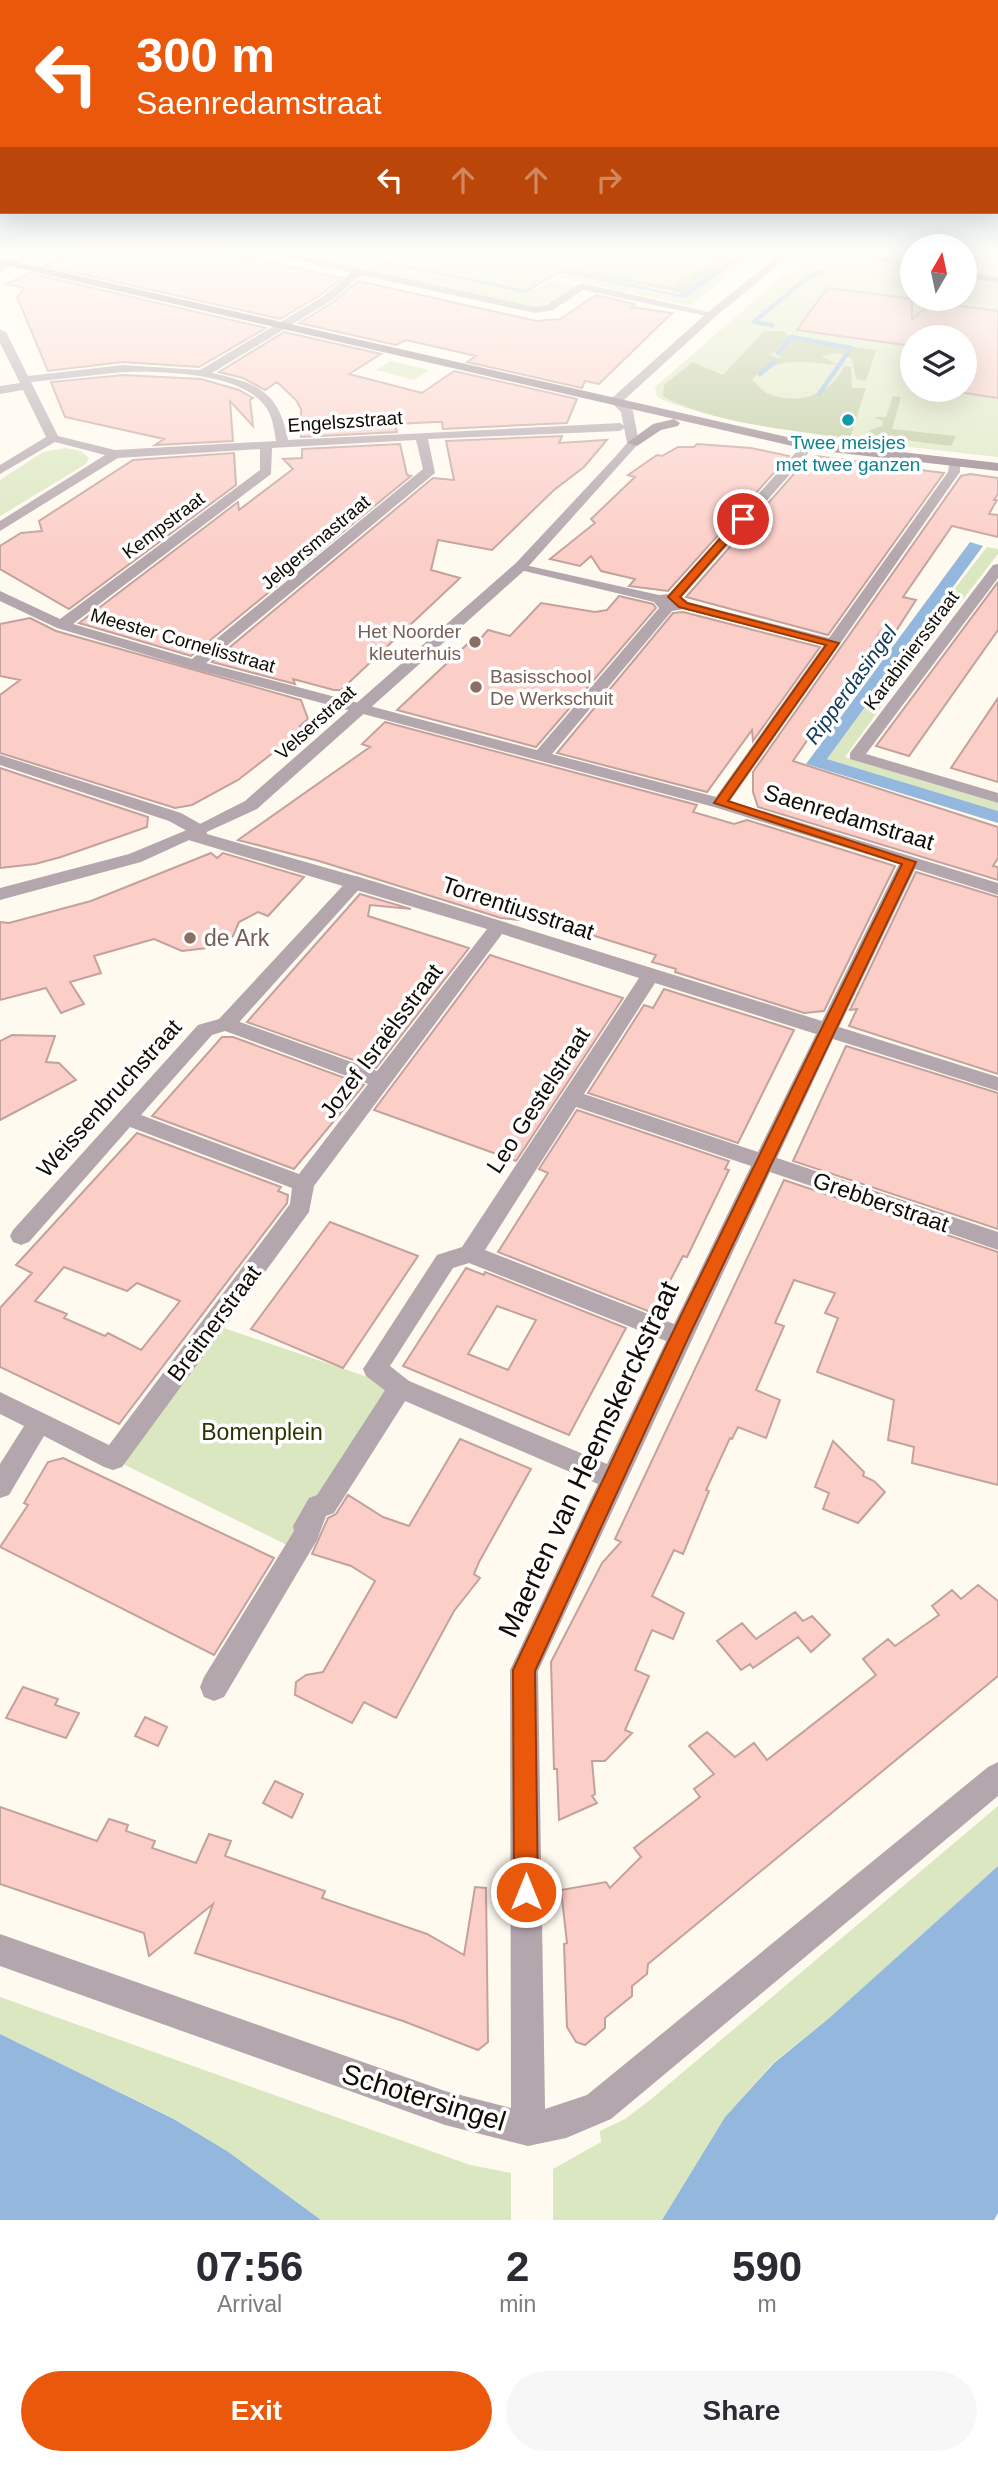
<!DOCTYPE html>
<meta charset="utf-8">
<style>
body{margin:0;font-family:Helvetica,sans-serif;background:#f7f7f7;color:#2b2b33;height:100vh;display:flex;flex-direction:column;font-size:26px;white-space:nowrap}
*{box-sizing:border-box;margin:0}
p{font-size:23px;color:#7c7c81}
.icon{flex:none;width:38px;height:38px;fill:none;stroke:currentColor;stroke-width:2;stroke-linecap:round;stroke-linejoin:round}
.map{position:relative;height:2220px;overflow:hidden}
.side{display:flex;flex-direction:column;background:#fff;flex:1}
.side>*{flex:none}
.hud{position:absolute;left:0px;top:0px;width:999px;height:214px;box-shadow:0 7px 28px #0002;background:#ea580c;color:#fff;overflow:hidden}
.needle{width:46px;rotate:9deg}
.buttons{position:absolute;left:900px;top:234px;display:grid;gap:14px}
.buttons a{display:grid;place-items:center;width:77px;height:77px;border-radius:50%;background:#fff;box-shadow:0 7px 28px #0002;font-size:35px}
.pin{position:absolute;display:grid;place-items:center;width:60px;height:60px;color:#fff;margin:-30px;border:4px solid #fff;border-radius:50%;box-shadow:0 2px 7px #0007}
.me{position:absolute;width:77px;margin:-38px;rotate:0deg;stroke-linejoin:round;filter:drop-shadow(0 0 5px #0008)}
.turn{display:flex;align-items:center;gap:24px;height:147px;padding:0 21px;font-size:32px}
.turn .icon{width:91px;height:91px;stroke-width:2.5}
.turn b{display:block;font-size:49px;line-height:60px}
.lanes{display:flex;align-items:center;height:66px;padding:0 21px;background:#0003;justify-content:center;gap:35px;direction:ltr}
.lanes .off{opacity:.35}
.eta{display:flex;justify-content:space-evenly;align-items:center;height:119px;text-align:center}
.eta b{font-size:42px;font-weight:800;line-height:49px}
.button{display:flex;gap:14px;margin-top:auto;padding:14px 21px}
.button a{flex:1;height:80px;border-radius:42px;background:#ea580c;color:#fff;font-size:28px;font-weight:800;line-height:80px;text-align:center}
.button a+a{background:#f7f7f7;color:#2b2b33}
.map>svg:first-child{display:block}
.green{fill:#dbe7c0;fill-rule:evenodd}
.forest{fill:#b9c798}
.water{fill:#94b8dd}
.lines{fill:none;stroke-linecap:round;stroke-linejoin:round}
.stream{stroke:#94b8dd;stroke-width:4.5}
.building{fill:#fccec8;stroke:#c3a29d;stroke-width:2;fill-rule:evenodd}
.pedestrian{fill:#b4a6ad;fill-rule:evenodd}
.minor{fill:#b4a6ad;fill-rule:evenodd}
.tertiary{fill:#b4a6ad;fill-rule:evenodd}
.secondary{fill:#917e88;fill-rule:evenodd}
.route{fill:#ea580c;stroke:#983908;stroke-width:2}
.culture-dot{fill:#0f9aa8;stroke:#fff;stroke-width:2.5}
.education-dot{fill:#8d6e63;stroke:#fff;stroke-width:2.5}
.labels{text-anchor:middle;stroke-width:7;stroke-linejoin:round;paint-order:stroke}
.far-street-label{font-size:19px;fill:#100c04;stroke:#fff}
.far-culture-label{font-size:19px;fill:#0d838f;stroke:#fff}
.far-education-label{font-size:19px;fill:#785e54;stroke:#fff;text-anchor:end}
.far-water-label{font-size:21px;font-style:italic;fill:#0f385b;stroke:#fff}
.street-label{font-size:23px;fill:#100c04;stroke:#fff}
.education-label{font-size:23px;fill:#785e54;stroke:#fff;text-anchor:start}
.park-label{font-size:23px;fill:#2a3600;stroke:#fff}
.near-street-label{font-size:28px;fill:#100c04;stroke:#fff}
</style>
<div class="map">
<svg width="998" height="2220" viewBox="0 0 998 2220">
<rect width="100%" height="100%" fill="#fffaef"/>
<path class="green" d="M269,249H321L526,293L552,281L577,286L544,305L534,307Z
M389,249H471L532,260L484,249H729L673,287L566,267L525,290L378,259Z
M757,249H767L689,306L554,276L565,273L685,298Z
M811,251L912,269V299H964V279L998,284V457C910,447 820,439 734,419C708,413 681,409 657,397L655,387ZM912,338H964V390H912Z
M391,361L429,370L414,380L376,370Z
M65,448L81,451L89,458L86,464L0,516V480L43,452Z
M987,547L998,549V554L917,659L903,655Z
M898,662L911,666L845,757L998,803V811L827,759Z
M212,1324L400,1388L297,1550L113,1459Z
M998,1806V1866L828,2019L773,2063L725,2117L662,2220H553V2169L601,2142L600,2131L625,2119L650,2100Z
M0,1997L470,2165L511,2173V2220H321L227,2151L175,2119L0,2034Z"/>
<path class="forest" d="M729,249H748L681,293L562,270L566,267L673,287Z
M764,331H784L789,337L775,352L769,354L780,359V353L792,339L876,350L866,381L856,379L852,359L839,353L821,356L838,365C807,362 777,355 752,379C757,384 763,392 769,394C799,406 832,394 844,366L851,367L852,388H866L850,438C796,431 709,423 663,396L664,385L693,362L723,375Z
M893,396L901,397L892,429L956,436L951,446L866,435L870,430L882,426L883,421L873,417H886Z"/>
<path class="water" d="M321,249L371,256L381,249H389L378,259L525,290L562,270L679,294L748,249H757L685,298L565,273H559L526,293Z
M970,542L983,546L827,759L998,811V823L806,764Z
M998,1866V2213L994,2220H662L725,2117L774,2063L828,2019Z
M0,2034L174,2119L227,2151L321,2220H0Z"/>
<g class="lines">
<path class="stream" d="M513,253L521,249
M772,325L754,322L808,277L823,271
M778,353L791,337L851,348L819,394
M760,374L775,362"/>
</g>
<path class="building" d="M82,249H211L342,278L322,294L280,319L45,266Z
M29,273L266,328L199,367L123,362L48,371L17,297L25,288L6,284Z
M358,281L537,321L560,319L596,295L635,304L631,307L672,313L599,384L585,381L582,388L467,362L476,356L406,340L396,345L299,323L333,302Z
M827,288L912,299V320L931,302L998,311V398L964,393V338H912V346L797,330Z
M284,332L381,354L349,374L422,393L454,371L577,399L567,423L443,429L442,422H436L395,424L397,432L301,437V409L296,400L277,382L265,390L243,378L219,372Z
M123,375L201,379L239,390L253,398L250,400L253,426L230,401L233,441L155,445L164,439L65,417L51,382Z
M562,436L559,443L607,440L584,467L554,490L492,550L438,540L431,570L460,578L341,690H334L293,679L295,684L212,662L433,478L454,480L446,441Z
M400,444L407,475L411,476L191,656L79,623L238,502L239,510L293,469L283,459L302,458V449Z
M697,444L751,448L789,456L668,591L629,586L635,579L601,571L591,556L580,566L550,559L595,523L591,519L635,477L628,475L657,455L662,456L678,447H694Z
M234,453L236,485L69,609L0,569V546L21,533L42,531L39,521L133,460Z
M816,456L944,473L828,635L686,597L806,460L812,461Z
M970,474L998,478V494L994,500H997L989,514L998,515V537L952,526L903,597L916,600L894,634L881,631L857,668L860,669L842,694H839L793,761L998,827V858L993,866L998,867V880L758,807L753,792V772L961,476Z
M998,582V630L909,756L876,746Z
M619,596L653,604L656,608L536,747L397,710L476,636L481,638L488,630L510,636L541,603L595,612L607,610Z
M683,612L820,647L753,741L752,730L707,792L557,753L673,613Z
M30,618L56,631L301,700L308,719L300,726L305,728L238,780L192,805L175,808L0,753V695L20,680L0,676V624Z
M998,698V782L951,768Z
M385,722L697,805L693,812L734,824L747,820L895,866L824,1011L804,1013L675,972L676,969L652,962L656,955L524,914L519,920L501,918L319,861L238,840L370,747L362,744Z
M0,768L148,817L147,827L61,857L35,864L0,868Z
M211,853L217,858L223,853L304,877L268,916L258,912L239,922L233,936L216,947L182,951L154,939L94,956L101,973L70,982L84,1004L61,1013L46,988L0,1000V922L9,923L91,901Z
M916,872L998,897V1074L849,1026L857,1009L850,1010Z
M360,894L411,909L370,905L368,916L469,948L376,1068L247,1022Z
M490,955L623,998L516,1161L374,1110Z
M664,989L794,1030L738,1143L588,1093L644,1005L653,1008Z
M12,1035L55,1036L46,1062L59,1063L76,1080L0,1120V1041Z
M222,1037H233L364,1085L294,1169L152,1116Z
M846,1046L998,1093V1229L793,1161Z
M577,1110L729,1161L725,1169L729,1170L687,1257L683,1256L653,1313L498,1252L548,1173L539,1169Z
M137,1133L281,1187L278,1191L288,1195L287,1203L119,1424L0,1367V1308L32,1273L16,1265ZM64,1267L127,1291L137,1283L180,1301L141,1350L108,1333L105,1336L64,1318L67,1314L35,1301Z
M784,1180L998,1252V1485L912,1463L914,1447L888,1440L894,1400L817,1372L838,1318L825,1313L835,1293L794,1280L775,1323L784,1326L756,1390L780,1400L766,1438L738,1427L732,1439L730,1438L706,1490L709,1491L683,1554L674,1550L652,1596L684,1613L673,1639L652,1630L635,1670L649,1676L625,1730L632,1733L605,1761H592L595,1794L592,1796L597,1803L559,1820L557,1769H554L551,1662L602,1563L621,1542L615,1539Z
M330,1222L418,1256L343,1368L251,1329Z
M466,1268L484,1275L485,1272L626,1328L569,1435L403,1366ZM497,1306L536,1320L508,1370L468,1354Z
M460,1439L531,1469L479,1562L474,1574L480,1578L454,1611L396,1718L364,1702L352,1723L295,1695L296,1682L306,1675L323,1672L375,1581L351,1566L312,1554L328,1518L336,1514L348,1495L383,1517L409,1526Z
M833,1441L864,1472L863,1476L874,1481L885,1492L858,1523L823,1509L829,1493L815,1487Z
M63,1458L274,1558L214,1655L0,1547L28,1505L24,1503L48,1462Z
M978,1585L998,1601V1676L648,1964L647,1974L632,1986V1996L605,2018V2028L585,2045L576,2042L567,2027L564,1944L567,1943L561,1890L606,1882L610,1888L641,1857L634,1848L700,1797L694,1789L714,1774L689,1746L707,1732L735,1757L754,1743L767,1760L876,1675L863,1659L888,1639L895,1646L939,1615L932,1606L952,1590L961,1599Z
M795,1612L803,1621L812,1616L830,1635L811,1652L798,1637L753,1668L750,1664L741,1670L717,1641L742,1623L756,1639Z
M23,1687L58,1699L55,1705L79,1713L66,1738L6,1718Z
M145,1717L167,1727L158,1746L135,1736Z
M275,1781L303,1794L292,1818L263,1803Z
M0,1807L97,1841L109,1819L128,1825L126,1831L155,1841L152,1848L196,1863L209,1834L231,1841L225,1856L325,1891L322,1898L427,1934L464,1955L475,1887L486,1888L488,2042L478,2050L403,2021L195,1953L213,1904L149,1956L144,1933L0,1884Z"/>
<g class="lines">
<path class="pedestrian" d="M998,564V578L866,754L998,793V803L850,759V753L993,565Z
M356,876L362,878L365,882L362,886L233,1029H219L216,1024L219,1019L350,878Z
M400,1378L409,1381L412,1388L409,1395L334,1513L326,1516L317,1540L224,1697L214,1701L204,1697L200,1687L204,1677L294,1531L293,1526L309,1498L317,1495L391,1381Z"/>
<path class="minor" d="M34,249H46L0,272V265Z
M253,249H270L535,307L546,305L581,283L717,314L712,317L583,290L553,310L535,313L361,275L332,300L212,373C257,383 279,391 288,440L620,423L626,427L620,431L428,439L435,473L206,663L537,750L659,608L654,602L516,569V563L659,595L669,594L797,451L801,442L805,441L811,445L807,455L682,597L688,602L829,638L948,472L950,458L960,461V472L730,801L998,883V895L915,869L839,1027L998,1077V1091L833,1039L777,1158L998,1232V1250L770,1172L538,1671L545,2109L587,2095L988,1767L998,1762V1796L611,2119L566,2138L528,2146L445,2125L0,1966V1934L445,2091L511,2108L510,1670L598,1484L391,1395L366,1376L363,1369L437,1255L462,1247L639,978L502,934L314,1186L309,1212L122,1467L113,1470L104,1467L44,1436L9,1495L0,1498V1464L24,1426L0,1414V1392L109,1445L290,1204L292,1188L130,1127L29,1242L21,1245L13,1242L10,1236L13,1230L198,1025L226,1017L377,1071L487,929L185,839L182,835L187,831L169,821L0,765V755L181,813L206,827L207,834L376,882L822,1021L899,864L714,807L190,668L57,628L0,601V591L60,619L260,470V449L118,458L0,531V521L105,455L55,442L0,474V465L46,437L23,390L0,394V386L20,383L0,343V329L6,332L28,376L123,365L200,370L324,296L351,273ZM123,372C161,371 245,372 267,409C273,418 274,430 276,441L115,450L58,436L31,382ZM416,440L423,469L192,659L73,624L271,474L272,448ZM683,609L824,645L716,797L552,754L672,611ZM655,983L816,1034L758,1152L584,1094ZM225,1031L368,1084L299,1174L141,1115L212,1035ZM576,1107L751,1166L674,1324L485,1250ZM469,1263L666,1341L607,1464L409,1381L390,1366L453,1268Z
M822,249H841L912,262V268Z
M964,271L998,277V283L964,277Z"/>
<path class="tertiary" d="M787,249H798L716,316L623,401L633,411L639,443L526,569L257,809L141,862L0,900V888L129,854L194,827L245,801L516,563L615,457L627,443L621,412L610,401L612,398L708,312Z"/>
<path class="secondary" d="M0,258L805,441L998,463V471L805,449L0,264Z
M674,419L680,423L678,426L661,430L637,446L627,443L653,424Z"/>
</g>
<linearGradient id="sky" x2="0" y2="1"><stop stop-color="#86b6e4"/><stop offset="0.45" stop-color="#fffdf8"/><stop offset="1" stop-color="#fffdf8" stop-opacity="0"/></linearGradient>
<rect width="998" height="559" fill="url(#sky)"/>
<path class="route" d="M739,517L748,519L680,597L687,603L839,643L728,801L916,862L689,1336L535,1671L538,1892L534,1901L526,1904L518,1901L514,1892L513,1670L671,1336L902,864L714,803L826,645L679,607L668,597Z"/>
<circle class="culture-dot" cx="848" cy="420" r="7"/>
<g class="education-dot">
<circle cx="475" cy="642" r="7"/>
<circle cx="476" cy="687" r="7"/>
<circle cx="190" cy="938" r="7"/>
</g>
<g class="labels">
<g class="far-street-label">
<text transform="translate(345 421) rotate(-4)" y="7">Engelszstraat</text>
<text transform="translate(163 525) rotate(-37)" y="7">Kempstraat</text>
<text transform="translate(315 542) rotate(-40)" y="7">Jelgersmastraat</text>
<text transform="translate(183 640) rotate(16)" y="7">Meester Cornelisstraat</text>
<text transform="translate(911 650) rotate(-53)" y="7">Karabiniersstraat</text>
<text transform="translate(315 722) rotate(-42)" y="7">Velserstraat</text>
</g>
<g class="far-culture-label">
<text x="848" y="449">Twee meisjes<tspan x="848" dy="22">met twee ganzen</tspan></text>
</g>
<g class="far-education-label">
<text x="461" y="638">Het Noorder<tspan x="461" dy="22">kleuterhuis</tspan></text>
<text x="490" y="683" text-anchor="start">Basisschool<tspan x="490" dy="22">De Werkschuit</tspan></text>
</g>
<g class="far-water-label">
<text transform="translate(851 685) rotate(-54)" y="7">Ripperdasingel</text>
</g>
<g class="street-label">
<text transform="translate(849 817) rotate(17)" y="8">Saenredamstraat</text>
<text transform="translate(518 908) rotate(18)" y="8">Torrentiusstraat</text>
<text transform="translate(381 1041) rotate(-53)" y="8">Jozef Israëlsstraat</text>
<text transform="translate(109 1098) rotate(-48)" y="8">Weissenbruchstraat</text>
<text transform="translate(538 1100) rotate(-57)" y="8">Leo Gestelstraat</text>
<text transform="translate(881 1202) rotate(19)" y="8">Grebberstraat</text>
<text transform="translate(214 1323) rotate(-53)" y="8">Breitnerstraat</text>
</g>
<g class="education-label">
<text x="204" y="946">de Ark</text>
</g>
<g class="park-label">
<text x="262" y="1440">Bomenplein</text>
</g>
<g class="near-street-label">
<text transform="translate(588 1459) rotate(-65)" y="10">Maerten van Heemskerckstraat</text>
<text transform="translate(424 2097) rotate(17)" y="10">Schotersingel</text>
</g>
</g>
</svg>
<div class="buttons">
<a><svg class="needle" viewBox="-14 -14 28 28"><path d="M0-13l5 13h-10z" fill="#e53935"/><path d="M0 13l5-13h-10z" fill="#7c7c81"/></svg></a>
<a><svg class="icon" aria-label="layers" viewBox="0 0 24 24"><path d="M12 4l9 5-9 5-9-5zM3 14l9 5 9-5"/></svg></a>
</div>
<div class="pin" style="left:743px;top:519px;background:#d93025"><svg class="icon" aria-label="arrive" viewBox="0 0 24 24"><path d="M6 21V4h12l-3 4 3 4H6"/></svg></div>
<svg class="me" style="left:526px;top:1892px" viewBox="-20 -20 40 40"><circle r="17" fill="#ea580c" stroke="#fff" stroke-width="3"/><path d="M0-11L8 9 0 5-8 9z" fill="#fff"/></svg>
<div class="hud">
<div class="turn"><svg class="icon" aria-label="left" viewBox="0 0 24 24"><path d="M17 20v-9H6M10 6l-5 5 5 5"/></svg><div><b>300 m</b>Saenredamstraat</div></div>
<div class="lanes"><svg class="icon" aria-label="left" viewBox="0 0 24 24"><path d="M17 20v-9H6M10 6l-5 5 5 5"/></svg><svg class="icon off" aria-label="ahead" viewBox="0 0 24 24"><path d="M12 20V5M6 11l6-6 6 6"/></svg><svg class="icon off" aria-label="ahead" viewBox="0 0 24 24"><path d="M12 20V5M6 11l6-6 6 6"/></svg><svg class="icon off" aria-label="right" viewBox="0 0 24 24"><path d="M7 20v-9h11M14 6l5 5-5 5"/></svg></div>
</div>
</div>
<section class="side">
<div class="eta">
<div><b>07:56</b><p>Arrival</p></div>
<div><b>2</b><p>min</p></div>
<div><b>590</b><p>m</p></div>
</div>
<div class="button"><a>Exit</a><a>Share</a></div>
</section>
